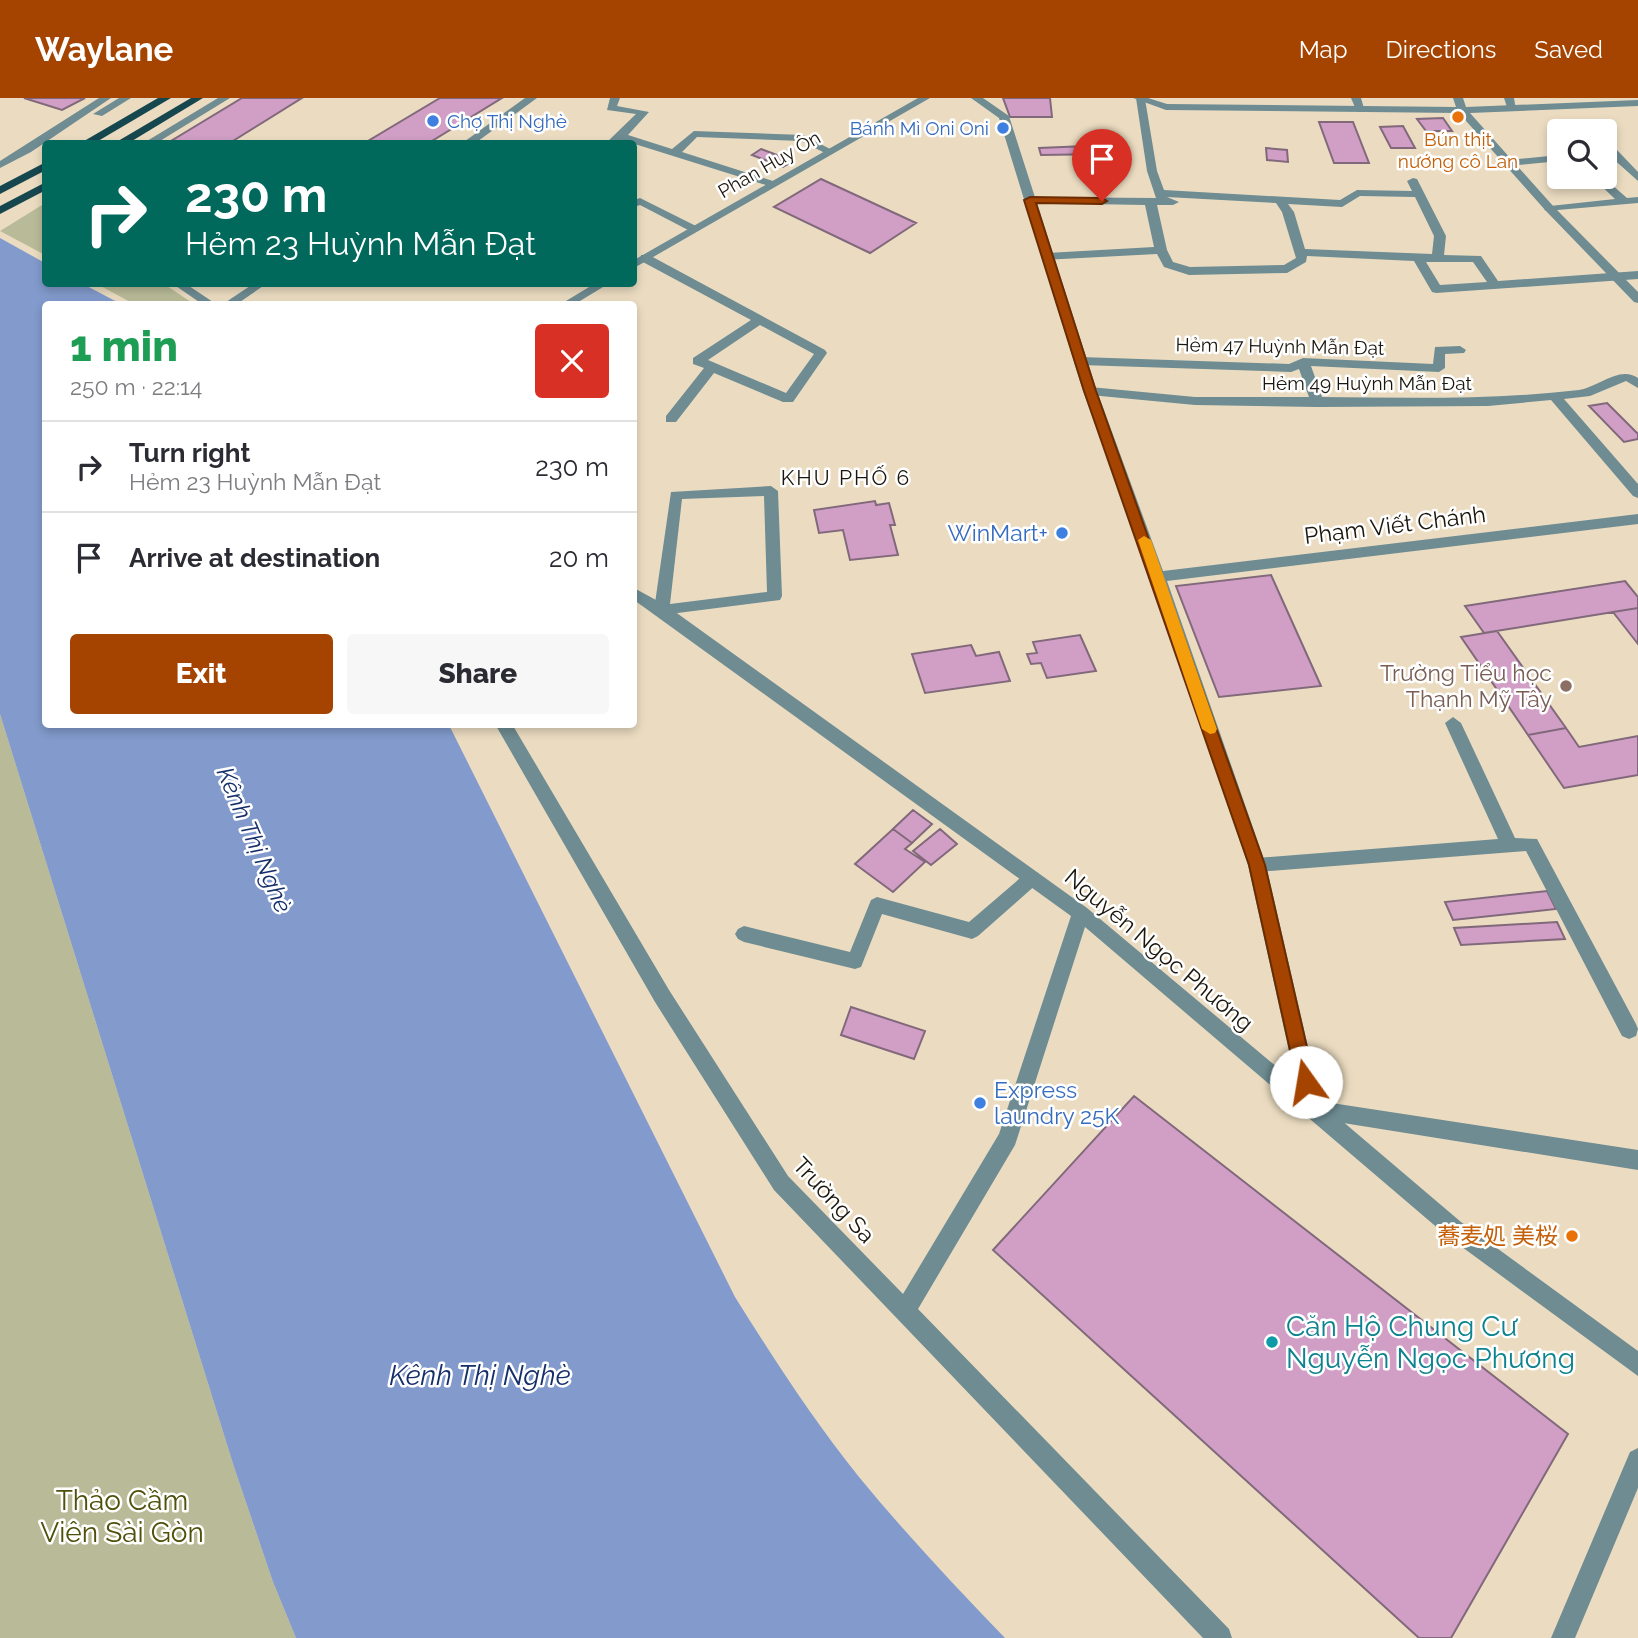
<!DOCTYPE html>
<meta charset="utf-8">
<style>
body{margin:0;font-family:Raleway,"Noto Sans SC",sans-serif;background:#f7f7f7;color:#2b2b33;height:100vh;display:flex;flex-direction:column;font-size:26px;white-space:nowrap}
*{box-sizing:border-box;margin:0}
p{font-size:23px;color:#7c7c81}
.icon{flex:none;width:38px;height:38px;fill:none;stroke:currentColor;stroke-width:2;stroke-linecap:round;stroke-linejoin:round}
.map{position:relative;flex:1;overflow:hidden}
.sheet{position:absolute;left:42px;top:203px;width:595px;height:427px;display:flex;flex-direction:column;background:#fff;border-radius:7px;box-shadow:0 4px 10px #0003}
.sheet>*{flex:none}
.guide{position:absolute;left:42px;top:42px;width:595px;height:147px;border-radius:7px;box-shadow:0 4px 10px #0003;background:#00695c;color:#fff;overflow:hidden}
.buttons{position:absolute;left:1547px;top:21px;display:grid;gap:14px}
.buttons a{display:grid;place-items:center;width:70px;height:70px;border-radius:7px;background:#fff;box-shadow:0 4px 10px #0003;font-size:35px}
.pin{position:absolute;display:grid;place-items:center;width:60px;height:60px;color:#fff;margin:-72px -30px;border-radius:50% 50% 50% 0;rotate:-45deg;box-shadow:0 0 7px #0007}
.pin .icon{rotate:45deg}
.me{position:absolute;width:77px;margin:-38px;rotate:347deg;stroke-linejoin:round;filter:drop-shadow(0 0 5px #0008)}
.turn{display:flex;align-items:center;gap:24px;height:147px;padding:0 28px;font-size:32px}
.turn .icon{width:91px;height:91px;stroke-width:2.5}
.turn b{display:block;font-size:49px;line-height:60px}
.round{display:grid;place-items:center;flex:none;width:74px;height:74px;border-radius:7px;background:#f7f7f7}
.summary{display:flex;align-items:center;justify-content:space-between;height:119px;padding:0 28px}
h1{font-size:42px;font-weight:800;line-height:52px;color:#1e9e55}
.cta{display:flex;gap:14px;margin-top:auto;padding:14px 28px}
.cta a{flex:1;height:80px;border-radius:7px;background:#a54401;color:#fff;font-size:28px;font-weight:800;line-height:80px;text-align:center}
.cta a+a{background:#f7f7f7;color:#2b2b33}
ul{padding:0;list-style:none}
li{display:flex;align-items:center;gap:21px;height:91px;padding:0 28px;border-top:2px solid #e1e1e2}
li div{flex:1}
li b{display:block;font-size:26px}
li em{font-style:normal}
header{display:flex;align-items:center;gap:42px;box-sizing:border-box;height:98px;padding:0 35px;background:#a54401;color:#fff}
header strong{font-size:33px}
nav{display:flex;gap:38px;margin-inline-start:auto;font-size:24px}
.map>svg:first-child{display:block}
.green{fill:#b9bb98}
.water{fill:#829bcc}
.building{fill:#d19fc6;stroke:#81697b;stroke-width:2}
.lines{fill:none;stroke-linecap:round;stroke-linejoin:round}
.service{fill:#6e8c92;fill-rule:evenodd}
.minor{fill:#6e8c92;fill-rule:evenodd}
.tertiary{fill:#6e8c92;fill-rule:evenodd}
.primary{fill:#16474f;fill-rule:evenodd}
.route{fill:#a54401;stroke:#6b2c01;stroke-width:2}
.slow{fill:#f59e0b}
.food-dot{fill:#e8710a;stroke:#fff;stroke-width:2.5}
.shop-dot{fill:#3f7fe0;stroke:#fff;stroke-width:2.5}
.education-dot{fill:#8d6e63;stroke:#fff;stroke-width:2.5}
.culture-dot{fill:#0f9aa8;stroke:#fff;stroke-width:2.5}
.labels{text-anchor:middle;stroke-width:5;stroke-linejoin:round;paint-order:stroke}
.far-shop-label{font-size:19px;fill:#366cbe;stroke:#fff;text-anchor:start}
.far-food-label{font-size:19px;fill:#c56008;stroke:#fff}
.far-street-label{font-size:19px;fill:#1c170d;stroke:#fff}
.far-neighbourhood-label{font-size:21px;letter-spacing:2px;fill:#1c170d;stroke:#fff}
.street-label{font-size:23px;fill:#1c170d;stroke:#fff}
.shop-label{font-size:23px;fill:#366cbe;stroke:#fff;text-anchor:end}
.education-label{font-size:23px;fill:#785e54;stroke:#fff;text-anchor:end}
.food-label{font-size:23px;fill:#c56008;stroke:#fff;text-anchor:end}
.water-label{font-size:24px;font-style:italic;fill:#152f6a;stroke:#fff}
.near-culture-label{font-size:28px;fill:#0d838f;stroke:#fff;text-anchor:start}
.near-water-label{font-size:28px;font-style:italic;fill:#152f6a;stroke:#fff}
.near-park-label{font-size:28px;fill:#4f5009;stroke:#fff}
</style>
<header>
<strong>Waylane</strong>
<nav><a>Map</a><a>Directions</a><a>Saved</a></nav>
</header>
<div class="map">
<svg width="1638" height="1540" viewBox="0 0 1638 1540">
<rect width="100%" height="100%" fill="#ebdcc1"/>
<path class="green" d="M42,107L45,109V157L0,133Z
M97,186H164L194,206H134Z
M0,616L234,1369L273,1484L296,1540H0Z"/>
<path class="water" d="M0,140L45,165L46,186H83L121,206H46V626L449,627L735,1199C774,1261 813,1322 859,1379C905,1435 955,1488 1005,1540H296L273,1484L234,1369L0,616Z"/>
<path class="building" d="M24,0H85L62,12Z
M242,0H302L228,46H166Z
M440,0H502L427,46H363Z
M1003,0H1050L1052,19H1010Z
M1443,20L1452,33H1426L1417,21Z
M1319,24H1353L1369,65H1334Z
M1403,28L1415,50H1391L1380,29Z
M1087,48L1104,49L1106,56L1041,57L1039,50Z
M1266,50L1287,52L1288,64L1267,62Z
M761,51L793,63L783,69L752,57Z
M821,81L916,125L870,155L774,109Z
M1607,305L1638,336V341L1624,344L1589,308Z
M875,403L876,407L889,405L895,427H890L898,457L850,462L843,432L819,435L814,412Z
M1271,477L1321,588L1219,599L1176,488Z
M1625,483L1638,499V510L1484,535L1465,508Z
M1638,510V546L1613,514Z
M1497,533L1566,630L1528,637L1461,539Z
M1080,537L1096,573L1047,580L1041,565L1031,566L1027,556L1037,555L1033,544Z
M971,547L976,558L999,554L1010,583L925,595L912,556Z
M1566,630L1579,649L1638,638V677L1564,690L1528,637Z
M913,712L932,726L912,745L893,731Z
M893,731L912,745L905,751L925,764L893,794L855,766Z
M940,731L957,746L931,767L913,753Z
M1547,793L1556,811L1453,822L1445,804Z
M1557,824L1565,841L1461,847L1454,830Z
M851,909L925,933L914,961L841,937Z
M1134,998L1568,1336L1451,1540H1419L993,1152Z"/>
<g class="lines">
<path class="service" d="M525,0H537L474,46H461Z
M610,0H620L617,8L649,14L628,37L672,51L694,33L803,37L834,53L825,55L801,43L697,39L682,54L776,84L778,86L772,89L622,42L618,46H605L636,16L607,12Z
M1136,0L1145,1L1157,73L1164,92L1340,102L1357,92L1412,93L1407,83L1413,80L1417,81L1446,138L1444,157L1481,158L1498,183L1638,173V181L1436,195L1432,194L1414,163L1307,158L1306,164L1287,175L1189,177L1164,169L1157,156L1043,162L1041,159L1047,155L1154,149L1145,107L1030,105L1024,102L1030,99L1156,100L1147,73ZM1360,98L1415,99L1434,138L1432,156L1305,151L1294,114L1288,106L1342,109ZM1167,99L1276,105L1282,114L1296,160L1284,167L1190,169L1173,164L1167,152L1157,107H1173L1179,104ZM1426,164H1473L1487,184L1440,187Z
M1351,0H1361L1365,14H1357Z
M1504,0H1514L1516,12H1508Z
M1605,52H1617L1638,74V83L1610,58H1605Z
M1559,57V63L1508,68L1503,65L1508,62Z
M1592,79H1603L1627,100L1638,99V105L1546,113L1544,111L1550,108L1615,101Z
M640,100L698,129L700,131L690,133L640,107L634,109V102Z
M641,157H649L825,252L827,255L793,304H783L714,275L676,324H666V318L704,270L693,266V260L751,222L641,163ZM760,227L814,256L786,295L708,262Z
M253,186H266L237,206H223Z
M1460,248L1466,252L1464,255L1445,256V270L1439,274L1311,268L1322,299C1408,300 1493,302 1579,292C1598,289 1620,267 1638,280V290L1626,283L1590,298L1564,301L1638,386V400L1633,398L1551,302L1488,308L1317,309L1195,307L1090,297L1083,293L1090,289L1195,299H1309L1299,271L1291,274L1081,267L1075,263L1081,259L1289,266L1303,260L1433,266L1435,249Z
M771,388L778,393L782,498L780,502L662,517L657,516L654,512L671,394ZM764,398L767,494L670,506L682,401Z
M1453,619L1461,625L1515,740L1537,741L1636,926L1638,931L1636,938L1629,941L1622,938L1526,753L1257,774L1251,772L1248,767L1251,762L1257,760L1498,741L1445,625Z
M1032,773L1038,775L1041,780L1038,785L978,838L972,841L882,816L861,869L855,871L744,844L738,841L735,836L738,831L744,828L850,854L871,802L877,799L969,824L1026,775Z
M1312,1002L1638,1052V1072L1312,1020L1305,1018L1302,1011L1305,1004Z"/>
<path class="minor" d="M218,0H230L155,46H142Z
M918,0H930L634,170V162Z
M971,0H983L1009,18L1097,293L1163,473L1638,416V426L1167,483L1266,767L1321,1005L1461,1124L1638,1253V1278L1447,1138L1085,829L1015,1047L918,1211L1229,1531L1232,1540H1203L774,1092L655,904L495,626H512L669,892L788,1078L903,1196L999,1036L1071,818L634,502V490L667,508L1087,810L1296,985L1248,767L1151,479L1083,293L999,20Z
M1133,0H1148L1167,6L1456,9L1453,0H1463L1466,9L1638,2V8L1470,15L1554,109L1638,194V205L1634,204L1546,113L1459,15L1166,12Z
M173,186H186L216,206H202Z
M594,186H608L575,206H561Z
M1638,1350V1390L1575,1540H1551L1630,1354Z"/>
<path class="tertiary" d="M99,0H111L31,54L0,70V63Z
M119,0H131L102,18L93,16Z"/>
<path class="primary" d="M158,0H171L93,46H79Z
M191,0H203L127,46H113Z
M46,64V72L0,96V88Z
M46,84V92L0,116V108Z"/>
</g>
<path class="route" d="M1030,99L1102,100L1107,103L1102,106L1036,105L1096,293L1265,767L1315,984L1312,990L1306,992L1300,990L1297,984L1249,767L1084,293L1024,102Z"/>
<path class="slow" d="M1144,438L1151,442L1217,631L1215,635L1210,636L1202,631L1138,442Z"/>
<g class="food-dot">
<circle cx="1458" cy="19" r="7"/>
<circle cx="1572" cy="1138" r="7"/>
</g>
<g class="shop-dot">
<circle cx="433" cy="23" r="7"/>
<circle cx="1003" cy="30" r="7"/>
<circle cx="1062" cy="435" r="7"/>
<circle cx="980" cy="1005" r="7"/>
</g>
<circle class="education-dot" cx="1566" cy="588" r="7"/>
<circle class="culture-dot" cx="1272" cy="1244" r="7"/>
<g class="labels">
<g class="far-shop-label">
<text x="447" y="30">Chợ Thị Nghè</text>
<text x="989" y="37" text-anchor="end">Bánh Mì Oni Oni</text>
</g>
<g class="far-food-label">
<text x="1458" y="48">Bún thịt<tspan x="1458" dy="22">nướng cô Lan</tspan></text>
</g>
<g class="far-street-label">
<text transform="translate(769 66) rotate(-30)" y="7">Phan Huy Ôn</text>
<text transform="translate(1280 248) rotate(1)" y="7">Hẻm 47 Huỳnh Mẫn Đạt</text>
<text x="1367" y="292">Hẻm 49 Huỳnh Mẫn Đạt</text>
</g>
<g class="far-neighbourhood-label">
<text x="846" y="387">KHU PHỐ 6</text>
</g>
<g class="street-label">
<text transform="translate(1395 427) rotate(-7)" y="8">Phạm Viết Chánh</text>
<text transform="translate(1159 852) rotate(40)" y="8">Nguyễn Ngọc Phương</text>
<text transform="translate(834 1102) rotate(47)" y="8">Trường Sa</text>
</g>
<g class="shop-label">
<text x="1048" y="443">WinMart+</text>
<text x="994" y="1000" text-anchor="start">Express<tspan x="994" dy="26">laundry 25K</tspan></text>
</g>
<g class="education-label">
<text x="1552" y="583">Trường Tiểu học<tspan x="1552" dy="26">Thạnh Mỹ Tây</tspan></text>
</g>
<g class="food-label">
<text x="1558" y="1146">蕎麦処 美桜</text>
</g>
<g class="water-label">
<text transform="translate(254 742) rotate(67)" y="8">Kênh Thị Nghè</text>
</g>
<g class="near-culture-label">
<text x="1286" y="1238">Căn Hộ Chung Cư<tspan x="1286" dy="32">Nguyễn Ngọc Phương</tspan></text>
</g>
<g class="near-water-label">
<text x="480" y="1287">Kênh Thị Nghè</text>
</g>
<g class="near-park-label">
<text x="122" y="1412">Thảo Cầm<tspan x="122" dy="32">Viên Sài Gòn</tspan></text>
</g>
</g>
</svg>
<div class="buttons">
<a><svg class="icon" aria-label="search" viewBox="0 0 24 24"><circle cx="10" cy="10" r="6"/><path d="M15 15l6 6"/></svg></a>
</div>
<div class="pin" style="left:1102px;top:103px;background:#d93025"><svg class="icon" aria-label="arrive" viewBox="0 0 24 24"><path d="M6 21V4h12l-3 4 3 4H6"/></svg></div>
<svg class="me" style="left:1306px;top:984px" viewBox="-20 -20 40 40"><circle r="19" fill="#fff"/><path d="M0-13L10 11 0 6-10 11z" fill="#a54401"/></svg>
<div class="guide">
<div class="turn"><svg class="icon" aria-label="right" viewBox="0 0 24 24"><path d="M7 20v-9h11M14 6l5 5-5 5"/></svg><div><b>230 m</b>Hẻm 23 Huỳnh Mẫn Đạt</div></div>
</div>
<section class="sheet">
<div class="summary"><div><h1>1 min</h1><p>250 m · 22:14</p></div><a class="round" style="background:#d93025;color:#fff"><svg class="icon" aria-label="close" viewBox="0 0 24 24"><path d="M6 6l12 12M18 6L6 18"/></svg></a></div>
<ul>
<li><svg class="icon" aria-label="right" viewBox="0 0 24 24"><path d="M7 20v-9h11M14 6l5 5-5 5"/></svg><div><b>Turn right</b><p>Hẻm 23 Huỳnh Mẫn Đạt</p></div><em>230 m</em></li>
<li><svg class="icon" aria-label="arrive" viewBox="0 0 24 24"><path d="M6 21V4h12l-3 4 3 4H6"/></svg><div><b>Arrive at destination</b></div><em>20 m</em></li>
</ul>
<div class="cta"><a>Exit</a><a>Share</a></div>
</section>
</div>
